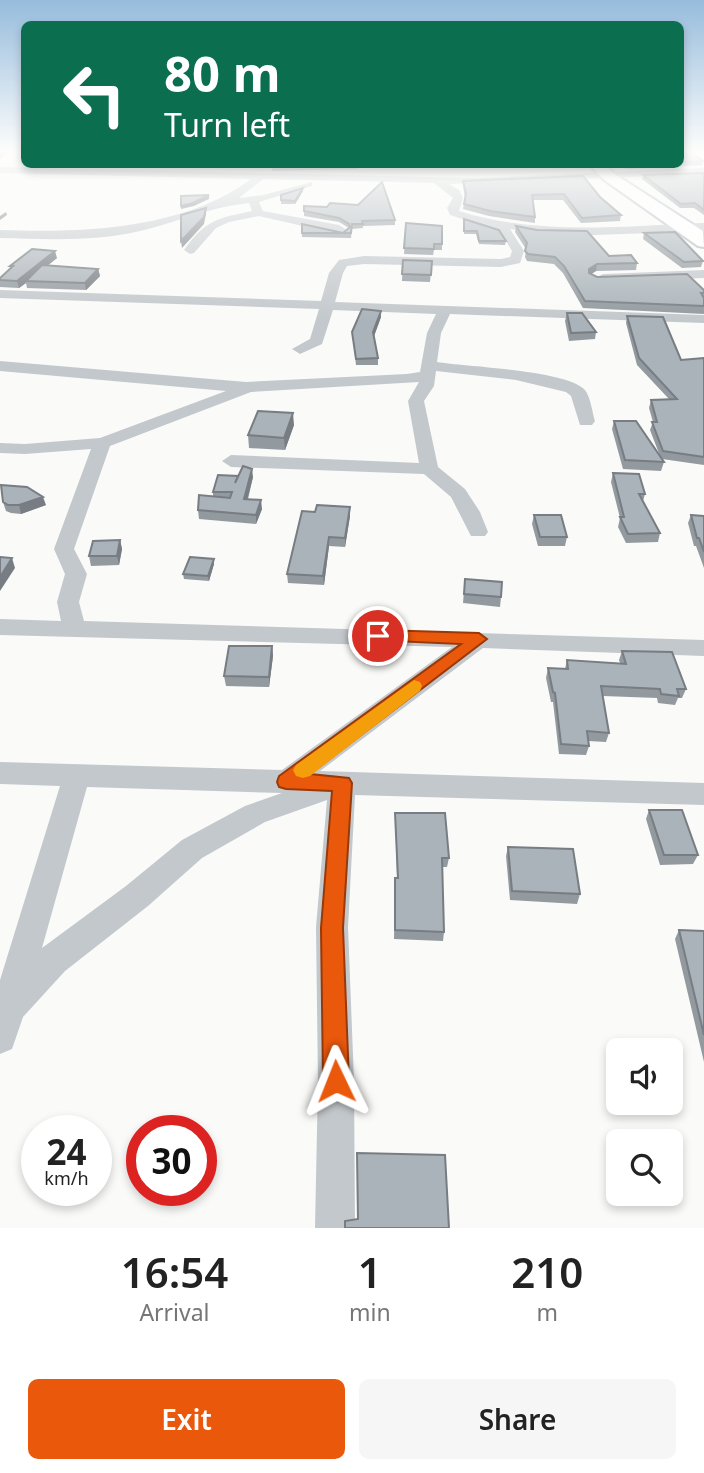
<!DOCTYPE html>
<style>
body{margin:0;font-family:"Noto Sans",sans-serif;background:#f6f6f6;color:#222;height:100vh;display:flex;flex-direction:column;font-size:26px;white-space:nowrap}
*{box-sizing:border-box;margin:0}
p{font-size:23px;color:#767676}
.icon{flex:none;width:38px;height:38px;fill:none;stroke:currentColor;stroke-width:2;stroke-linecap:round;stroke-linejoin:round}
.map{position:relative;height:1228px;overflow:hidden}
.panel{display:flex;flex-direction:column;background:#fff;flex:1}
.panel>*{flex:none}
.hud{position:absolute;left:21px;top:21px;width:663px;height:147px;border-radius:10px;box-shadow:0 4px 10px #0003;background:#0b6e4f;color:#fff;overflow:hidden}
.controls{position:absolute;left:606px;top:1038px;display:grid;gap:14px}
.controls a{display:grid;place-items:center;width:77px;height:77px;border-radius:10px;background:#fff;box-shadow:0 4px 10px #0003;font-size:35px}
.speed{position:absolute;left:21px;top:1115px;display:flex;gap:14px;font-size:35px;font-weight:700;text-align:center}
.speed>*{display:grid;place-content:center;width:91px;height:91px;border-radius:50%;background:#fff;box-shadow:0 4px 10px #0003;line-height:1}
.speed small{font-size:18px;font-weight:400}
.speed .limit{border:10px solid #d22;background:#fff;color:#111}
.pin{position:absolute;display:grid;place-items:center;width:60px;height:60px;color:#fff;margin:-30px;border:4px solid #fff;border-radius:50%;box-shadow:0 2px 7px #0007}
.me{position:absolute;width:77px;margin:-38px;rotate:358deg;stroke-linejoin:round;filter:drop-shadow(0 0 5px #0008)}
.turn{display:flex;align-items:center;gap:24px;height:147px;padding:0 28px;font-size:32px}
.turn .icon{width:91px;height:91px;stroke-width:2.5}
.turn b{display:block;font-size:49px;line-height:60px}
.eta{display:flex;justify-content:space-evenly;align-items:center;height:119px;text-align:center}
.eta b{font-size:42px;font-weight:600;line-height:49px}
.action{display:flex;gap:14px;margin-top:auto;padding:14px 28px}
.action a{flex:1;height:80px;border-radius:10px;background:#ea580c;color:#fff;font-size:28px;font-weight:600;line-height:80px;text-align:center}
.action a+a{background:#f6f6f6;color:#222}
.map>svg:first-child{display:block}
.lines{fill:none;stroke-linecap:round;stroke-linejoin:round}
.secondary-casing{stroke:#b3babf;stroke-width:4}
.street{fill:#c3c8cc;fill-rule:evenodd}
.secondary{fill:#fff;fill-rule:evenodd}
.wall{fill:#929a9f}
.shaded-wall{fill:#777d82}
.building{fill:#aab3b9;stroke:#777d82;stroke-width:2}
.route{fill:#ea580c;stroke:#983908;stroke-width:2}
.slow{fill:#f59e0b}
</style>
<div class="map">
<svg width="704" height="1228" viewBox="0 0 704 1228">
<rect width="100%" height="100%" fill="#fafaf8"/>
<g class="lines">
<defs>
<path id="secondary" d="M589,164H605L613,173L703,231L704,247L698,246L603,179Z"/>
</defs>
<use href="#secondary" class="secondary-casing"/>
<path class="street" d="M0,167L474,178L704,168V174L449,184L459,190L463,198L459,211C538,236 623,226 704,223V231L568,236L510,229L524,251L520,263L501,267L364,264L347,266L343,273L335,302L704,315V323L450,314L441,333L437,362C467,367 567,370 585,390C591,398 592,412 595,421L592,425H580L571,396L566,392L516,380L436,371L434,386L424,401L438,467L465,489L480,512L488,532L485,536H471L451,497L424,474L231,467L222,461L231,455L419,463L408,401L419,382L251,392L110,446L74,549L87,574L79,602L84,621L704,640V656L483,648L320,771L704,783V805L355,795L348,927L354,1081L355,1228H315L318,1081L316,927L327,800L265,822L202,858L148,906L65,971L23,1017L12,1049L0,1054V980L60,786L0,784V762L282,770L452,647L0,635V619L61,621L57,602L65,574L54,549L91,449L25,454L0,453V443L25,444L100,438L226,391L0,371V361L246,382L407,374L420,372L427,333L436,314L333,310L322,344L300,354L292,349L310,339L319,309L0,298V290L321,301L329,273L339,260L364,256L501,259L510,257L512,251L500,231L450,215L447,208L453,198L434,183L263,179L239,198L263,195L312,182V186L259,202L263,211L339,225L348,231L342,235L259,216L229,222L216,228L194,253L190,254L184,250C205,220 218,218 252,211L249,203C210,207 177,222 140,231C94,242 46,239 0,238V230C81,233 183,230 251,179L0,173ZM87,787L282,793L245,806L182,840L126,886L42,948Z
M704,270V278L603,282L596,278L603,274Z"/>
<use href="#secondary" class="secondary"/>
</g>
<path class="wall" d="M681,150L703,161L702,165L629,169L613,166L612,164H681Z
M272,164H358V169L272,171Z
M704,173V215L694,208H680L642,179L643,175Z
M463,181L600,197L621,215L620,221L581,223L563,200H533L535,217V223L489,216L463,209L465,197L463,186Z
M303,188V191L295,204H281V195Z
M304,206L395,220V225L363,226V228L352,229L351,238L302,237V233H343L349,228L339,222L304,216Z
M464,219L506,241L505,245L479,244L476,234H464Z
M406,223L442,244V250H434L433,255L404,254Z
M516,226L609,256L637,263L636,270L596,271L591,274L597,277L704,290V314L583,308L563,273L554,264L527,261L525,257L526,249L515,232Z
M644,233L703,261L701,267L682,268L643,239Z
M57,258L47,266L98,269L100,276L86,290L27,288L26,283L19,288L0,287V278L10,269V266Z
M403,260L432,261L430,282L402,281Z
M381,311V317L374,336L378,358V365H356L352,332Z
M567,313L596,332L595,339L569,341L565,321Z
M627,316L681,360L704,358V465L662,459L664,462L661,471L623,469L612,429L614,421L660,456L650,430L653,422L649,408L651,400L669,399L637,365L626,323Z
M294,425L285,450L249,448L248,435Z
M613,473L645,494L643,501L660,533L658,542L626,543L618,527L620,518L611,482Z
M253,477L248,499L262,509L256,524L199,519L198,510L213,496V492Z
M3,502L46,505L21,514L11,513L6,511Z
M534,515L567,537L565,546H538L532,524Z
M691,515L704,516V568L696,546H694L688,523Z
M350,516L345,547L329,546L324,585L288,583L287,574Z
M120,540L122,549L119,565L91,566L89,556Z
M214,559V564L209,581L184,579L183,574Z
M465,579L501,597L500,607L463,603Z
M272,646L273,656L269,687L226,686L224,676Z
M622,651L686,689L682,698H678L675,705L658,703L657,698L603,696L609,733L606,742L588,741L589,746L586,755L559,754L553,702H551L546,678L548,668L565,669L567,660L620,663L619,660Z
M649,810L698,855L693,864L660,865L646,819Z
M395,813L449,858L447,867H442L444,932L443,941L394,939L395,887L397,878Z
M508,847L580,894L577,904L510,900L506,856Z
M679,930L704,931V1062L675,939Z"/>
<path class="shaded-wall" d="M3,150H9L0,159V153Z
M303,188V191L295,204V201Z
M209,195V199L194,206L181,209V206Z
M206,208V214L204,224L182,248L181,241Z
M6,212L7,215L0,220V216Z
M55,251L57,258L28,281H26V283L19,288L17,281Z
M597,264L596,271L588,276L589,269Z
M98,269L100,276L86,290L85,283Z
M381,311V317L373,339V332Z
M293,413L294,425L285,450L284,438Z
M252,469L253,477L245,508L244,499Z
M43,497L46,505L21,514L19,505Z
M261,500L262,509L256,524V515Z
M350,507V516L345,547V538Z
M329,537V546L324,585L323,576Z
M120,540L122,549L119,565L117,556Z
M12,558L15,568L0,591V577Z
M214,559V564L209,581L208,576Z
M272,646L273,656L269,687V677Z"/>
<path class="building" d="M681,150H690L703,161L681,162Z
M704,173V210L695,203L681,204L643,175Z
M583,176L600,197L621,215L582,218L564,194L532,195L535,217L490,211L464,204L466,193L463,181Z
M382,182L395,220L362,221L363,224H352L351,233H302V224L343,233L350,227L349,224L339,218L304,211V206L327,207L330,203L358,205Z
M303,188L295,201L281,200V195Z
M209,195L193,203L181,206V196Z
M206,208L204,217L181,241V215Z
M464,219L499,230L506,241H479L477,231H464Z
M406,223L442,226V244H434V249L404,248Z
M516,226L537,230L587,231L609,256L631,255L637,263L597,264L589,269V273L597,277L687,274L704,290V293H701L704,298V306L585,301L564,266L555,257L528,254L525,251L527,243Z
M675,232L703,261L684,262L644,233Z
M32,249L55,251L17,281L0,280V278L13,266H10Z
M403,260L432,261L431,275L402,274Z
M42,265L98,269L85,283L26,281Z
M362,309L381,311L373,332L378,358L356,359L352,332Z
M567,313H582L596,332L571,333Z
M627,316L663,317L681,360L704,358V457L663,451L652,422H657L651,400L677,399L639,358Z
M258,411L293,413L284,438L248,435Z
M614,421H636L664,462L625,460Z
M243,466L252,469L244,499L261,500L256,515L198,510L199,495L230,498L232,492H213L218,475L238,476L235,483Z
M613,473L639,474L645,494H639L660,533L628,534L620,517H624Z
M1,485L27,487L43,497L19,505H8L3,502Z
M317,505L350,507L345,538L329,537L323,576L287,574L302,511L315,512Z
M534,515H561L567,537H540Z
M691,515L704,516V552L699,538H697Z
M120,540L117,556H89L93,541Z
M0,557L12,558L0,577Z
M190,557L214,559L208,576L183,574Z
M465,579L502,582L501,597L464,594Z
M229,646H272L269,677L224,676Z
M622,651L672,652L686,689H677L679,696L661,694L660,689L601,686L609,733L587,731L589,746L561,744L555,693L553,692L548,668L568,669L567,660L626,664Z
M649,810H682L698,855H664Z
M395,813H445L449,858H442L444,932L395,930V878H398Z
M508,847L573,849L580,894L512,891Z
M679,930L704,931V1035Z
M357,1153L445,1155L449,1228H345V1221L358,1219Z"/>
<linearGradient id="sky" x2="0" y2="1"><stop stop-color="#96bcdc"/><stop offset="0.47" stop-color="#fdfdfc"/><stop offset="1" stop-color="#fdfdfc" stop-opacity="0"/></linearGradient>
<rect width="704" height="322" fill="url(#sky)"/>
<path class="route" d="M378,630L479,633L487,639L310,774L349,778L352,783L343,928L349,1081L345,1090L336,1094L327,1090L323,1081L321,928L332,791L286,789L279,787L277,782L279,776L461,644L372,640L369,636L372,632Z"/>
<path class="slow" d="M414,680L420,682L422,686L420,691L310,776L303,778L296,776L293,770L296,765Z"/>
</svg>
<div class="controls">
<a><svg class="icon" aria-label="sound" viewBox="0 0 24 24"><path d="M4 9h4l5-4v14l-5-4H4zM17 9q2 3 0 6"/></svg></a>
<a><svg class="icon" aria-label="search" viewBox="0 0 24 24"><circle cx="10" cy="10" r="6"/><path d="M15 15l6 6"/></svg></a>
</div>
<div class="speed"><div>24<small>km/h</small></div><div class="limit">30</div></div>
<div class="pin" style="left:378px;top:636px;background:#d93025"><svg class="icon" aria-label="arrive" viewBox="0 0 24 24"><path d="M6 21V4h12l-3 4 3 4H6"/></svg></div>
<svg class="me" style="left:336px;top:1081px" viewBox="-20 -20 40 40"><path d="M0-17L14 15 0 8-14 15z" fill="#ea580c" stroke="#fff" stroke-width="4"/></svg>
<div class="hud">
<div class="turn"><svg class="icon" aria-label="left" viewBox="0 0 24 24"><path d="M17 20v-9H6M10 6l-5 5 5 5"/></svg><div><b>80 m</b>Turn left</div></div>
</div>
</div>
<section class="panel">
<div class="eta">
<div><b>16:54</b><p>Arrival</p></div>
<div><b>1</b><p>min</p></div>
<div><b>210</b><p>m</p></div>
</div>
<div class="action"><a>Exit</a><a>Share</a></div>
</section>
